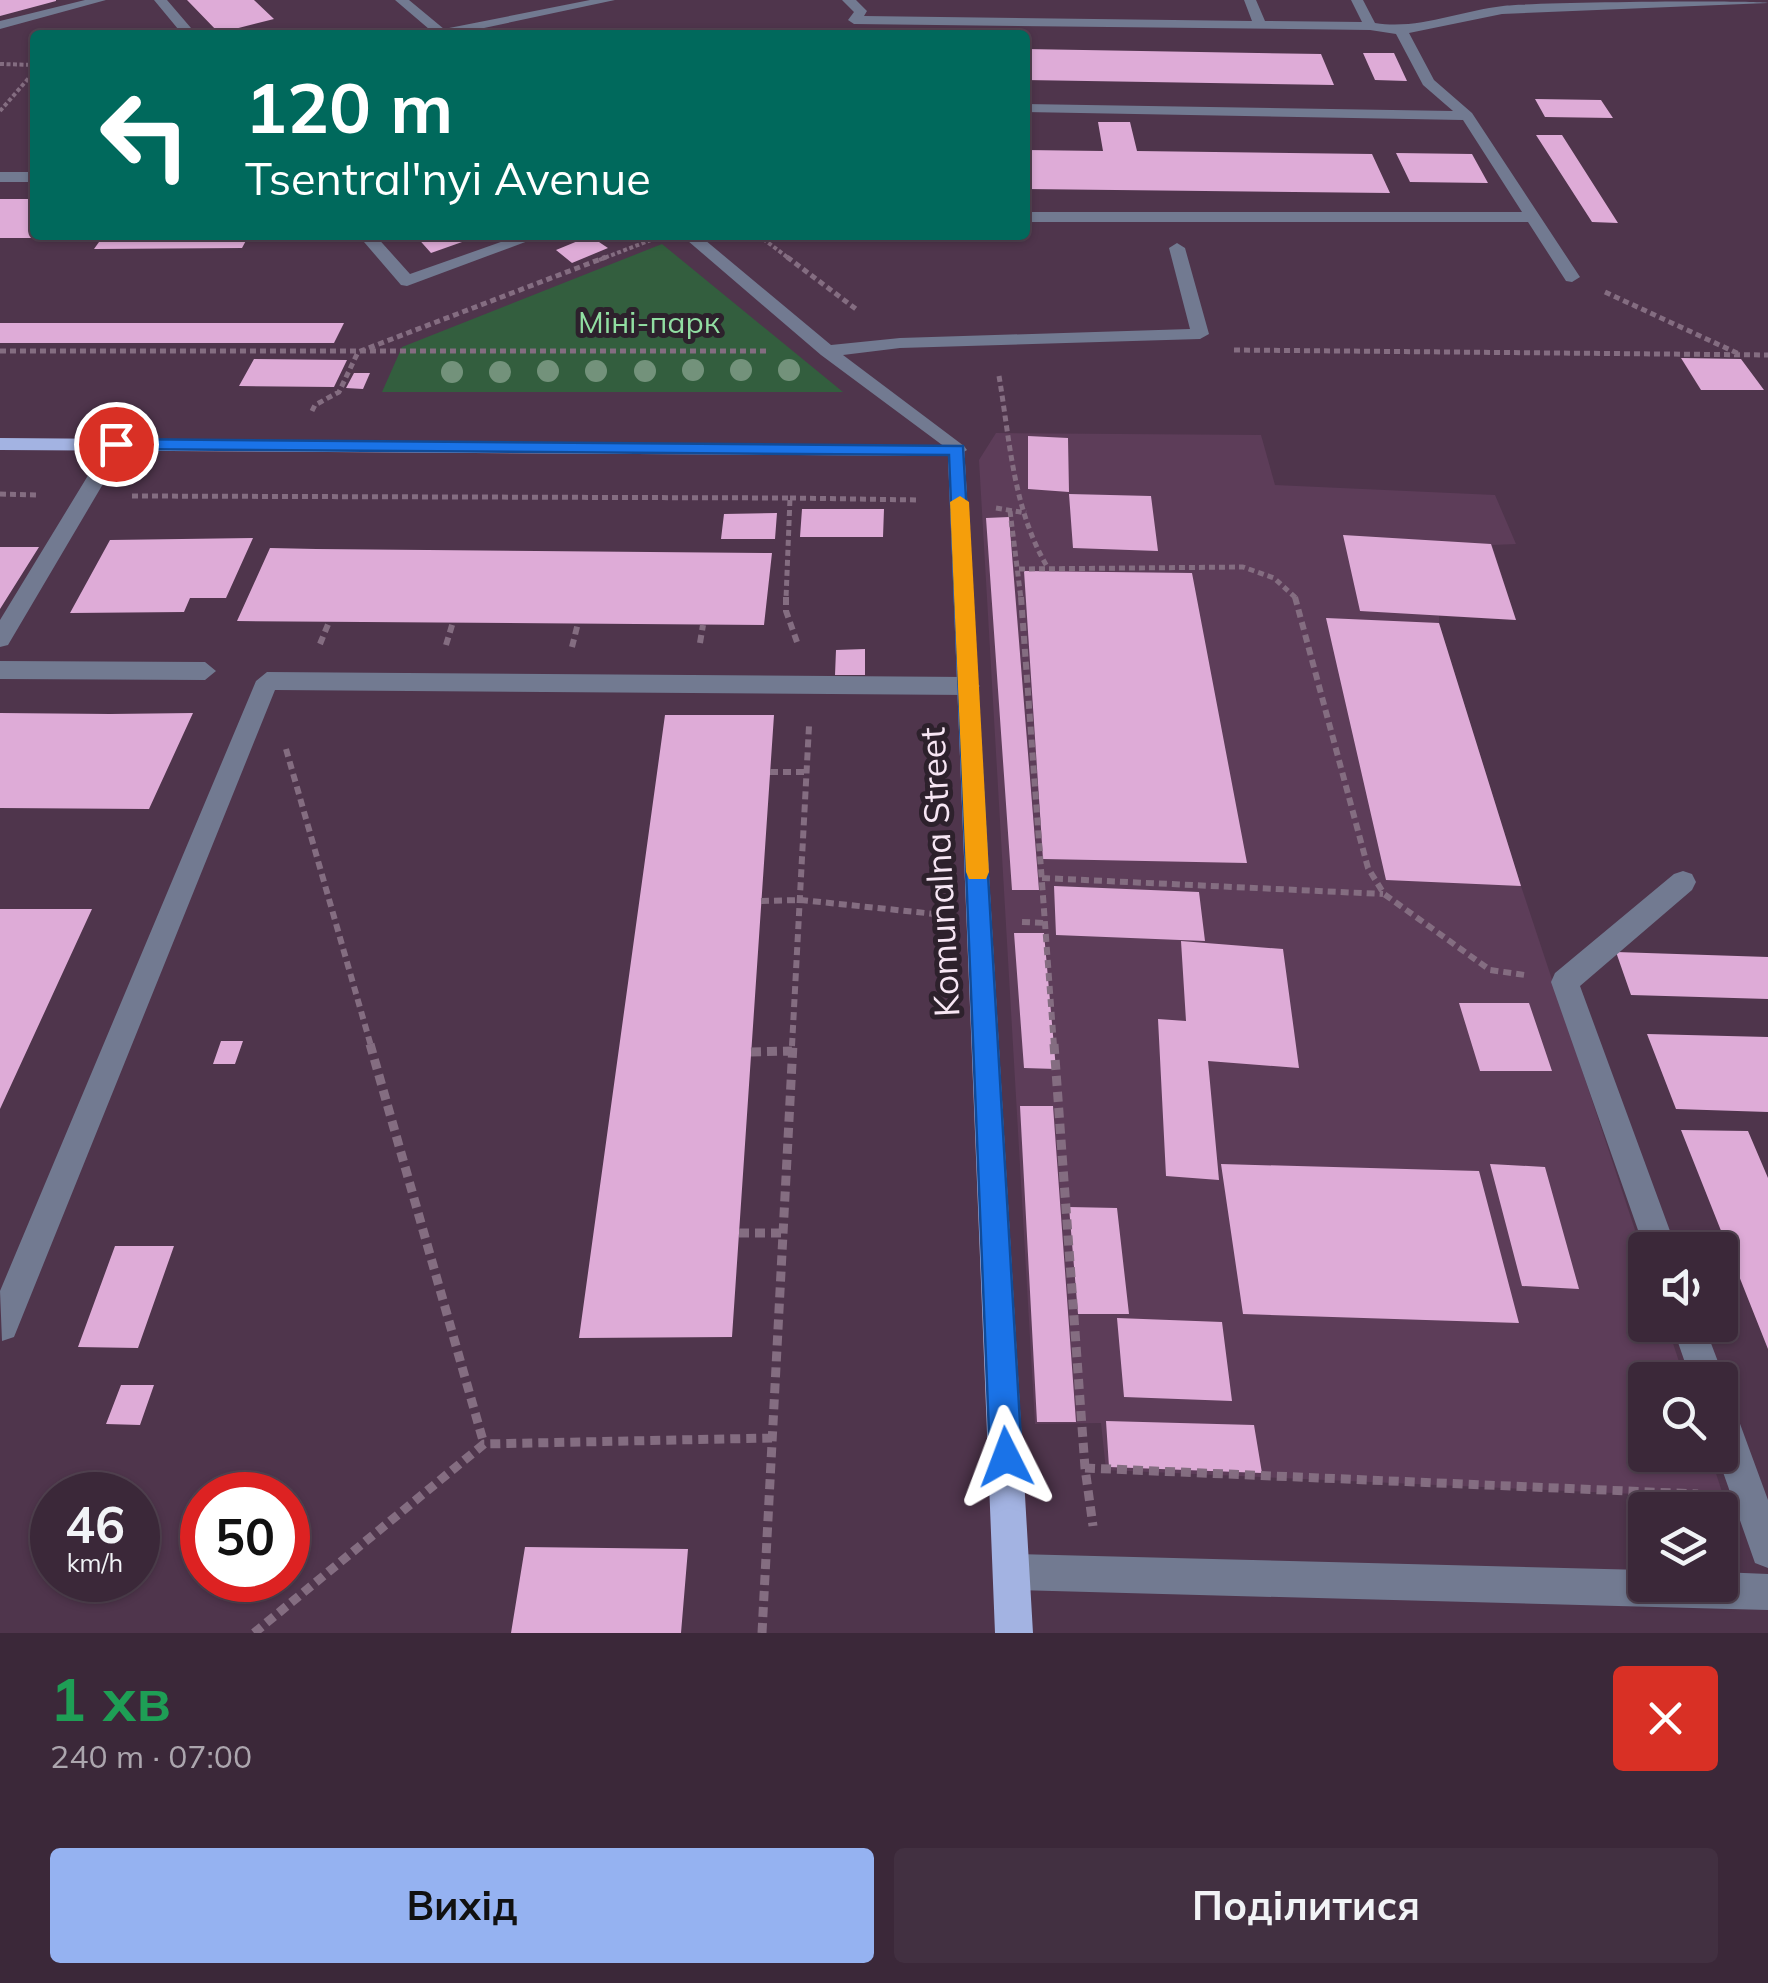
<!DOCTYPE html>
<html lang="uk">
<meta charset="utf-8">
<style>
body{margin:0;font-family:Mulish,sans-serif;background:#423041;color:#f1f3f6;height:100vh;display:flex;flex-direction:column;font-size:38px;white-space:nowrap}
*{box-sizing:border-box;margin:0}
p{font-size:32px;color:#aca6ae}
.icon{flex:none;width:55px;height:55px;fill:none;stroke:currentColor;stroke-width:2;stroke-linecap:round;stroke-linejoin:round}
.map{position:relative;height:1633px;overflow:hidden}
.details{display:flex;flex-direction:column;background:#3b2839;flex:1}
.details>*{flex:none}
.hud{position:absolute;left:30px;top:30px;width:1000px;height:210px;border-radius:10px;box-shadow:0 2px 8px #0004,0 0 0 2px #544453;background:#00695c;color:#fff;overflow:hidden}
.fabs{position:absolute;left:1628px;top:1232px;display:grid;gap:20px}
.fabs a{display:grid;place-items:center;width:110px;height:110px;border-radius:10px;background:#3b2839;box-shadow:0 2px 8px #0004,0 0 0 2px #544453;font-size:50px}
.speed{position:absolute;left:30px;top:1472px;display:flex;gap:20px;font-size:50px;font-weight:700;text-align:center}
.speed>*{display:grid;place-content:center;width:130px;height:130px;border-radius:50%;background:#3b2839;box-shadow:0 2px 8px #0004,0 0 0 2px #544453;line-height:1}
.speed small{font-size:25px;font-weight:400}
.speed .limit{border:15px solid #d22;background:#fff;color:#111}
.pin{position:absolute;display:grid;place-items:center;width:85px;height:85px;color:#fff;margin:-42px;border:5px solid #fff;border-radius:50%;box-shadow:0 2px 10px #0007}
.me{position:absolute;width:110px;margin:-55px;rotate:357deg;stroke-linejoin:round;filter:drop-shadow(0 0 8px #0008)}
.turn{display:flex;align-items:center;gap:35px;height:210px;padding:0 50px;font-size:45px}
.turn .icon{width:130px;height:130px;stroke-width:2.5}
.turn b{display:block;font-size:70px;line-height:85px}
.round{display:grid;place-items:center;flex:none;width:105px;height:105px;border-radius:10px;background:#423041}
.overview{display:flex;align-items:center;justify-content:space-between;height:170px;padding:0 50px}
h1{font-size:60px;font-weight:700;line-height:75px;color:#1e9e55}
.action{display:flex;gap:20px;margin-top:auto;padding:20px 50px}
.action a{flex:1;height:115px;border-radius:10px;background:#95b2f1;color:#111;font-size:40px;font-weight:700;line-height:115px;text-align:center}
.action a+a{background:#423041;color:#f1f3f6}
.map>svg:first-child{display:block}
.built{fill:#5d3d59}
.green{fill:#335e3e}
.building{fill:#deabd7}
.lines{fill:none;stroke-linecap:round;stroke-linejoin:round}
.path-far3{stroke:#846d81;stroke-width:4;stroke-dasharray:4 2.5;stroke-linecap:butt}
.path-far2{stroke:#846d81;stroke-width:5;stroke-dasharray:6 4;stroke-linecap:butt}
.path-far1{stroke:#846d81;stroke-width:6;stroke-dasharray:8 5;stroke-linecap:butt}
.path{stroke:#846d81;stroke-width:9;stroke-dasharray:10 6;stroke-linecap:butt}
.minor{fill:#727a91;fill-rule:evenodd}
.major{fill:#a3b3e2;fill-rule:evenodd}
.tree{fill:#73927b}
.route{fill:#1a73e8;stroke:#114b97;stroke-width:2.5}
.slow{fill:#f59e0b}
.labels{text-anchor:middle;stroke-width:10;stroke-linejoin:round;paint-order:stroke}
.far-park-label{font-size:30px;fill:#91dea2;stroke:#2d212c}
.street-label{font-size:35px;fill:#f7e6f4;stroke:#2d212c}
</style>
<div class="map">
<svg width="1768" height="1633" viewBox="0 0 1768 1633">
<rect width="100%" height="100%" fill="#4f354c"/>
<path class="built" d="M996,433L1261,435L1275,485L1495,495L1516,544L1492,545L1516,620L1439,616V623L1521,886L1645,1260V1325H1667L1685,1380H1645V1455H1710L1724,1498L1106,1470L1101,1423L1035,1424L979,460Z"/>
<path class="green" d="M662,244L843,392H382L402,347Z"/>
<path class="building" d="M0,0H56V1L0,16Z
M187,0H254L274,19L219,33Z
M1025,49L1321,54L1334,85L1025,80Z
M1363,53H1394L1407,81L1375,80Z
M1535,99L1601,100L1613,118L1545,117Z
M1098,122H1130L1137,151L1372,154L1390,193L1025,189V150L1103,151Z
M1536,135H1562L1618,223L1592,222Z
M1396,153L1472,154L1488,183L1410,182Z
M0,199H35V238H0Z
M104,235H249L242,248L94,249Z
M415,235H479V236L431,253Z
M590,236L608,248L572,263L556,250Z
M0,323H344L334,343H0Z
M1681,358L1741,359L1764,390H1701Z
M254,359L347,360L334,387L239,386Z
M354,373H370L363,389L346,388Z
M1028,436L1068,438L1069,492L1028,489Z
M1069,494L1151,496L1158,551L1073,548Z
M802,509H884L883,537H800Z
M777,513L775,539H721L724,514Z
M1009,517L1039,890H1012L986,518Z
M1343,535L1491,544L1516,620L1360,611Z
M253,538L226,598H190L184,612L70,613L110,540Z
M0,547H39L0,609Z
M270,548L316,549L772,553L764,625L237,621Z
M1024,571L1192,573L1247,863L1043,859Z
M1326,618L1439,623L1521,886L1386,880Z
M865,649V675H835L836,650Z
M0,713L110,714L193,713L149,809L0,808Z
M665,715H774L732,1337L579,1338Z
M1054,886L1199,892L1205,941L1056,935Z
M0,909H92L0,1109Z
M1014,933H1044L1056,1069L1024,1068Z
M1181,941L1283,949L1299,1068L1208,1061L1219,1180L1166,1176L1158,1019L1186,1021Z
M1616,952L1768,957V999L1631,995Z
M1459,1003H1529L1552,1071H1480Z
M1647,1034L1768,1037V1112L1676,1109Z
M221,1041H243L235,1064H213Z
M1020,1106H1053L1076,1422H1037Z
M1681,1130L1748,1131L1768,1178V1349Z
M1221,1164L1479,1171L1519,1323L1243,1314Z
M1490,1164L1545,1167L1579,1289L1522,1286Z
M1069,1207L1117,1208L1129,1314H1078Z
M115,1246H174L138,1348L78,1347Z
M1117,1318L1222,1322L1232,1401L1124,1397Z
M121,1385H154L140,1425L106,1424Z
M1106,1421L1254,1425L1262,1473L1109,1467Z
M525,1547L688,1549L681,1633H511Z"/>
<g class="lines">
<path class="path-far3" d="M0,64L35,65
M0,111L35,71
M758,235L791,260
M599,260L656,238"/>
<path class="path-far2" d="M787,257L856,309
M1605,292L1739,354
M1234,350L1768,355
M0,351H770
M999,376C1010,441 1013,510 1048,568
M312,411L315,405L339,392L358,352L606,257
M0,494L39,495
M132,496L790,498L786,599
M790,498L919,500
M996,508L1026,513
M1010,511L1021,599
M1019,569L1243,567L1274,578L1297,599"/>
<path class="path-far1" d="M786,597V611L798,645
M1021,597L1054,1046
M1295,597L1368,868L1384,894L1490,970L1525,975
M700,643L703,625
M320,644L329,622
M446,645L453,622
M572,647L578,623
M286,749L371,1046
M770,772H807
M1042,878L1383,894
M761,901L801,900L935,914
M1022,922L1046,923
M792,1046L809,726"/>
<path class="path" d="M370,1044L484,1444
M1054,1044L1085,1468L1093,1526
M751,1052L792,1051
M739,1233H783
M1085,1468L1698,1494
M254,1633L484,1444L772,1438
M762,1633L793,1044"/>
<path class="minor" d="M85,0H106L0,29V21Z
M154,0H167L197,35H183Z
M395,0H409L444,29L590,0H615L451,35H436Z
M842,0H856L867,11L864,16L1252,21L1244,0H1256L1265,21L1362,22L1351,0H1363L1375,23C1419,30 1459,11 1503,6C1537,2 1752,0 1768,3L1502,14L1409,33L1434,80L1472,113L1580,277L1572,282L1566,281L1528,222H1025V212H1522L1463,120L1025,112V104L1453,111L1423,85L1396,34L1370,30L854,24L848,20L854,12Z
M0,172H35V182H0Z
M358,235H375L410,274L521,235H544L407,286L401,285Z
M681,235H699L831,345L900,338L1190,329L1169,248L1177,243L1185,248L1209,334L1200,339L900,348L843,355L964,446L967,450L957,456L821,355Z
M116,439L126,445L8,645L0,647V620L109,441Z
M0,661L205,662L216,671L205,680L0,679Z
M267,672L968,677L980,686L968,695L275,690L14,1337L2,1341L0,1291L256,681Z
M1683,871L1692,874L1696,882L1692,890L1580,986L1677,1250H1645L1551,982L1555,973L1674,874Z
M1672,1325H1704L1725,1380L1720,1392V1380H1691Z
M1720,1397L1732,1402L1768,1500V1568L1755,1563L1717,1455Z
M1012,1554L1645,1570V1585H1720V1572L1768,1574V1610L1012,1590L999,1585L994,1572L999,1559Z"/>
<path class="major" d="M0,438L964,446L1033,1633H995L948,456L0,450Z"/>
</g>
<g class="tree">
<circle cx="693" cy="370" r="11"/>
<circle cx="741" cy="370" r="11"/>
<circle cx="789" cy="370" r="11"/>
<circle cx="548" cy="371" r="11"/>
<circle cx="596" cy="371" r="11"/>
<circle cx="645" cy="371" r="11"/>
<circle cx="452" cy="372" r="11"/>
<circle cx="500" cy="372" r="11"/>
</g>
<path class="route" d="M116,439L963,446L1022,1457L1017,1468L1006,1473L995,1468L990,1457L949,455L110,449L107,444Z"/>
<path class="slow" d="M960,496L969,502L989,872L986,879H969L966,872L950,502Z"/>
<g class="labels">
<g class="far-park-label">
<text x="649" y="333">Міні-парк</text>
</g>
<g class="street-label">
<text transform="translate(940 872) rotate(-93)" y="12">Komunalna Street</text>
</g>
</g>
</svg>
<div class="fabs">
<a><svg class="icon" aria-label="sound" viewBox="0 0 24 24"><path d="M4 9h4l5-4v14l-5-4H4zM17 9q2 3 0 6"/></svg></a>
<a><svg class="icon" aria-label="search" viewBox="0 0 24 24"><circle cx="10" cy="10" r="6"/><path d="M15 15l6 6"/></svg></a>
<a><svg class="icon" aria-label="layers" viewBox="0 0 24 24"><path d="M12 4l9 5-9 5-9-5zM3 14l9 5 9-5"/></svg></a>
</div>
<div class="speed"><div>46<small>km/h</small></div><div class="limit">50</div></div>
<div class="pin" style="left:116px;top:444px;background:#d93025"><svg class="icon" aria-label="arrive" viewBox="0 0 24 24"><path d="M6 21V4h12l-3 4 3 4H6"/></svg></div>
<svg class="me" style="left:1006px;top:1457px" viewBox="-20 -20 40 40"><path d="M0-17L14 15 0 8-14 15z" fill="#1a73e8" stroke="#fff" stroke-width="4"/></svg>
<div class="hud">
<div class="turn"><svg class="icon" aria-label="left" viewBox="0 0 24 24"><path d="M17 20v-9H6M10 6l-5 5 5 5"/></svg><div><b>120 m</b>Tsentral'nyi Avenue</div></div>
</div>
</div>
<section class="details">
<div class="overview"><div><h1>1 хв</h1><p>240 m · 07:00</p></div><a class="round" style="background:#d93025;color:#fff"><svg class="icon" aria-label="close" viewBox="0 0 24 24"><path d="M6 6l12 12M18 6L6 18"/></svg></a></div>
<div class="action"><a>Вихід</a><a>Поділитися</a></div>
</section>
